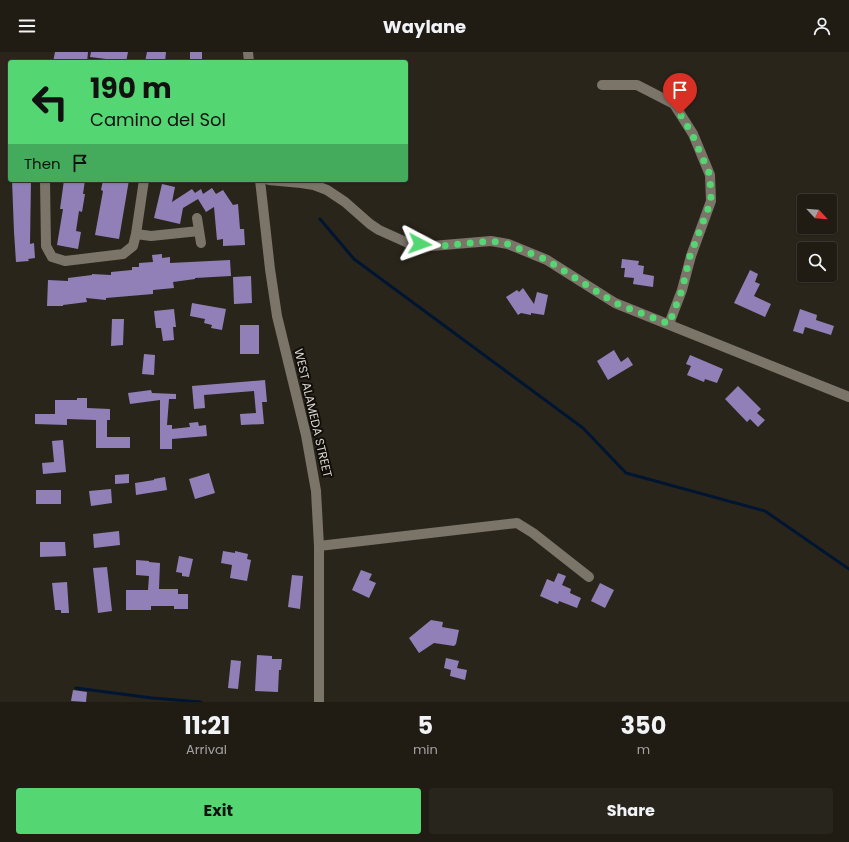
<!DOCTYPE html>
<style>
body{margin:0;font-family:Poppins,sans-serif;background:#28251d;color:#f1f3f6;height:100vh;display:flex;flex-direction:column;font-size:15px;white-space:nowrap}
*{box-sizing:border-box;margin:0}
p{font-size:13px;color:#a2a1a0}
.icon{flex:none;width:22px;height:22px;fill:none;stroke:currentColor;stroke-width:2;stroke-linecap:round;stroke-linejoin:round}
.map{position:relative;height:650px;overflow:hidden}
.panel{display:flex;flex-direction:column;background:#201c14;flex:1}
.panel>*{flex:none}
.hud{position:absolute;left:8px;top:8px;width:400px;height:122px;border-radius:4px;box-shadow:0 1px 3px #0004,0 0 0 1px #3d3a34;background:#54d672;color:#111;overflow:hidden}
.needle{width:26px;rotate:116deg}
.fabs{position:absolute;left:797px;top:142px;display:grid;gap:8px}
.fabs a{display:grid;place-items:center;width:40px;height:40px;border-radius:4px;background:#201c14;box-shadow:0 1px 3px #0004,0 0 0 1px #3d3a34;font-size:20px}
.pin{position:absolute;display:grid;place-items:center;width:34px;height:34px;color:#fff;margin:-41px -17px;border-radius:50% 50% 50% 0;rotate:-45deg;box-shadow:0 0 4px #0007}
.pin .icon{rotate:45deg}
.me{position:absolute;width:44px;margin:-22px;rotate:94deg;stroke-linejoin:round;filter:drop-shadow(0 0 3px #0008)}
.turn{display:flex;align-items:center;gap:14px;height:84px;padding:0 16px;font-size:18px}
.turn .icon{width:52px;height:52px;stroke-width:2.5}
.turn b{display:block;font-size:28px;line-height:34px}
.then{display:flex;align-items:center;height:38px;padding:0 16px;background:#0003;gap:8px;font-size:15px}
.eta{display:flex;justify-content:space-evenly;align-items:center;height:68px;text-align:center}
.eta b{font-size:24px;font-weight:700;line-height:28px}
.action{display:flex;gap:8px;margin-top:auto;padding:8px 16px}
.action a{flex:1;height:46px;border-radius:4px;background:#54d672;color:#111;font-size:16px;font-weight:700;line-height:46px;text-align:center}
.action a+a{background:#28251d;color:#f1f3f6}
header{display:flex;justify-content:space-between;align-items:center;height:52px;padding:0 16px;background:#201c14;font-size:18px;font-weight:700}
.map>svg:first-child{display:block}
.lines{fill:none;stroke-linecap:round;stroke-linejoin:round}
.stream{stroke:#001532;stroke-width:3}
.building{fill:#9180b7}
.minor{stroke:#7b7469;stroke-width:10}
.route{stroke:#54d672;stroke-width:7;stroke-dasharray:0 12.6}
.labels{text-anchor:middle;stroke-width:4;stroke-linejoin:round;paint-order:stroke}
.street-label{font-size:12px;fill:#dad6d0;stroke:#110e0a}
</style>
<header><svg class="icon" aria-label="menu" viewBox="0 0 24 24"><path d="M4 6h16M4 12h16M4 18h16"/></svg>Waylane<svg class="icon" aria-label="person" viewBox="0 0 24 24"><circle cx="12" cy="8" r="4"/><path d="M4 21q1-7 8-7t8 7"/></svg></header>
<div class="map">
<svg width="849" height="650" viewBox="0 0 849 650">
<rect width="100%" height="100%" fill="#2a251b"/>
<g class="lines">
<path class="stream" d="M320,167L354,207L583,376L626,421L765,459L849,517
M76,636L152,646L201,650"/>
</g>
<path class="building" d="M55,0H88L87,10H53Z
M91,0H128L126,10H115L105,8L106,7L90,5Z
M147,0H166L165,10H145Z
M190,0H202V10H190Z
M12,128H31L30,192L34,191L35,206L28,207L29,209L16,210L14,180Z
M64,128H85L83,142H85L82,160L79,159L76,179L81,180L78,197L57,193L63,157H60Z
M103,128H129L119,187L95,183L103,139L101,138Z
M162,132L175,135L172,150L192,137L195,141L201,137L203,142L212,136L216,142L223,138L233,153L238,152L240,177H244L245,193L223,194V187L217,188L214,155L206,160L198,147L183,156L180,172L154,166Z
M162,202V206L170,205V211L230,208L231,224L195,226V227L173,230L174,236L153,238V242L106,246V248L86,246L87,250L63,253V254H47L48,228L68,229V226L92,223V222L111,223V220L132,218V215H139V211L153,210L152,203Z
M622,207L639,209L638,213L644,214L643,222L654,224L653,235L633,232L634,226L624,225L625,216H621Z
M750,218L758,222L755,230L760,232L754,244L771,252L765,265L734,251Z
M251,224L252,251L234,252L233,225Z
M523,236L534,252L537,240L548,243L544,263L531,261V263L521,261L518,263L506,245L517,238L519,240Z
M192,251L226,257L222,278L211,276L212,273L204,271L205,267L190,264Z
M174,257L176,275H173L174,288L163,289L161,276H156L154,259Z
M800,257L817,263L816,268L834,274L831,283L805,275L803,282L793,279Z
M112,267H124L123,293L111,294Z
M240,273H259V302H240Z
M614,298L621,310L628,305L633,313L608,328L597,309Z
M144,302L155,303L154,323L142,322Z
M690,303L723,317L717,331L705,327L704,330L687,323L691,314L686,312Z
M265,328L267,350H262L264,372L241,373L240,362L256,361L254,339L204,343L205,356L194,357L192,334Z
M738,334L761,357L757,361L765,368L758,375L750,367L747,370L725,347Z
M151,338L152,341L176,342V347H169L167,373H172V377L190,375L189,371L198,370L199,374L206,373L207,384L172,387V397H160V348L130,352L128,341Z
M77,346H87V356L110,357V368H107V385H130V396H96V368L67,367V373L35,372V362H55V348H77Z
M63,388L66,420L43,422L42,411L54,410L52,389Z
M209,421L215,441L195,447L189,427Z
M129,422V431L115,432V423Z
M165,425L167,438L136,443L135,431L154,428V427Z
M111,437L112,451L91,454L89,439Z
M36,438H61V452H36Z
M119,479L120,493L94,496L93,482Z
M40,490H65L66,504L40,505Z
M223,499L235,501V499L248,502L247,507L251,508L247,529L230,526L232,513L221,511Z
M179,504L193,507L189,525L182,524V521L176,520Z
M136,508L149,509V510L160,511L159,537H178V542H188V557H174V554H151V558H126V538H148L149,524L136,523Z
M107,515L112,559L98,561L93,516Z
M361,518L372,522L369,528L376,531L369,546L352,538Z
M558,521L566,524L562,533L571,537L570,541L581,546L577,556L559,549L558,552L540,544L547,527L554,530Z
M292,523L303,524L300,557L288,555Z
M67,530L69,561H61V558H55L52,531Z
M600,531L614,538L605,556L591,549Z
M431,568L443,570L442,575L459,578L456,592L454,594L434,591L419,601L409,586Z
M257,603L272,604V607H282L281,618H279L278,640L255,639Z
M446,606L459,609L457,616L467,618L465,628L450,624L451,618L444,616Z
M231,608L241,609L238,637L228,636Z
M73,638L87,640L86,650L71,649Z"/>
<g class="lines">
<path class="minor" d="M248,0L249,10
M602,33H637L674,52L693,82L710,123L711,149L691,204L682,238L669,272
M45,128L46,194L52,205L65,209L123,202L133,194L136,182L144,128
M260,128L270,217L277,264L306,383L316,439L319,494V650
M269,128L301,131L314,133L327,138L345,150L370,172L379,178L408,191L432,194L491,189L508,192L547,208L615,251L849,345
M197,166L201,191
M136,182L151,184L199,179
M319,494L517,471L533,481L589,525"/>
</g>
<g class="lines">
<path class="route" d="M420,192L441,194L491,189L508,192L547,208L615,251L669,272L682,238L690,204L711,149L710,123L692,82L680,62"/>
</g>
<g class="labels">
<g class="street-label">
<text transform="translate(313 361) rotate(77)" y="4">WEST ALAMEDA STREET</text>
</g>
</g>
</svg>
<div class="fabs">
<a><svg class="needle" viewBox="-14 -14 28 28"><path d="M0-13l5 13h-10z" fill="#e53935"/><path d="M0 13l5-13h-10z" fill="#a2a1a0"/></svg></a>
<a><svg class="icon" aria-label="search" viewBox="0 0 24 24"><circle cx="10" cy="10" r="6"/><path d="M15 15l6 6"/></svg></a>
</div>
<div class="pin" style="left:680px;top:62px;background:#d93025"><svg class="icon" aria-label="arrive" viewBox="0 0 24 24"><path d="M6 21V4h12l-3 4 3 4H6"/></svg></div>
<svg class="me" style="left:420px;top:192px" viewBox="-20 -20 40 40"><path d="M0-17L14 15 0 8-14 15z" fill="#54d672" stroke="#fff" stroke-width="4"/></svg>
<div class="hud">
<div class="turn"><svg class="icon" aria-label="left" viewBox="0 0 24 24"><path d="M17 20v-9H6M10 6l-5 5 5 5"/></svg><div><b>190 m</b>Camino del Sol</div></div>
<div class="then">Then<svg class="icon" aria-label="arrive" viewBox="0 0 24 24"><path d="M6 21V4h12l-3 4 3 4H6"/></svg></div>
</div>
</div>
<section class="panel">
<div class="eta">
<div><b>11:21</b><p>Arrival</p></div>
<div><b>5</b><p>min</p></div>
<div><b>350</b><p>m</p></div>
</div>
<div class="action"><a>Exit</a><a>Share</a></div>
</section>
